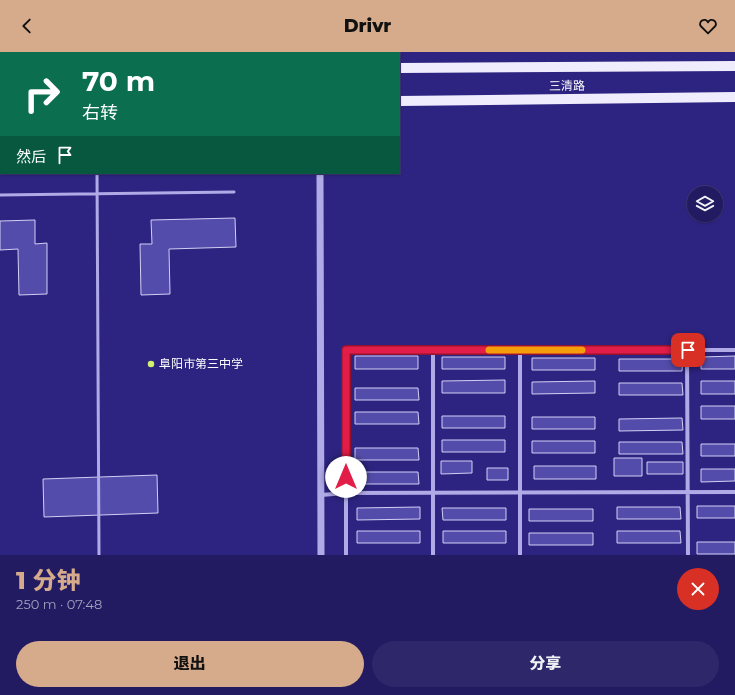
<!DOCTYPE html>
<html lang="zh">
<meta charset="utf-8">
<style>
body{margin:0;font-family:Montserrat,"Noto Sans SC",sans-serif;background:#2e286a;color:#f1f3f6;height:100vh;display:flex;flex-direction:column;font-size:15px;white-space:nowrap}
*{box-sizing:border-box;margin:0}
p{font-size:13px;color:#a2a1bd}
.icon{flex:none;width:22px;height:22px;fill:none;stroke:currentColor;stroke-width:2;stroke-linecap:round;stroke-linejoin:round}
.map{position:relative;height:503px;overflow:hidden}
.sheet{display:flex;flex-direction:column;background:#221b61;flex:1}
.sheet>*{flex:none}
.guide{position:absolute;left:0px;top:0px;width:400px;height:122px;box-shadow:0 1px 3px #0004,0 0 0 1px #3f3976;background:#0b6e4f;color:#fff;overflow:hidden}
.tools{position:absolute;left:687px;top:134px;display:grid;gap:8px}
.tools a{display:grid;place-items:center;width:36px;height:36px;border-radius:50%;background:#221b61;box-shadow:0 1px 3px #0004,0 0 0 1px #3f3976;font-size:20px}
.pin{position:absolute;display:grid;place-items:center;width:34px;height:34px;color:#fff;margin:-17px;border-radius:8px;box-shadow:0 2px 6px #0006}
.me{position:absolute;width:44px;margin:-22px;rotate:0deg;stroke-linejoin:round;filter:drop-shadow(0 0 3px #0008)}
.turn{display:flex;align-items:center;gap:14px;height:84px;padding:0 16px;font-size:18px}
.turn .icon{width:52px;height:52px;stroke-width:2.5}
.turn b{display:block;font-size:28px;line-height:34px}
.then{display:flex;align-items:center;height:38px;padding:0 16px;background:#0003;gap:8px;font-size:15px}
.round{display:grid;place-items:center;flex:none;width:42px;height:42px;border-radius:21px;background:#2e286a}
.headline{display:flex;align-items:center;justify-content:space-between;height:68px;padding:0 16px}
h1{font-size:24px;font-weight:800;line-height:30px;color:#d6ab8b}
.cta{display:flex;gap:8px;margin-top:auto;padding:8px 16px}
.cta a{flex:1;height:46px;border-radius:24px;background:#d6ab8b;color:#111;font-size:16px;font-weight:800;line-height:46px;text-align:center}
.cta a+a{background:#2e286a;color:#f1f3f6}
header{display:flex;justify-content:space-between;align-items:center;height:52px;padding:0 16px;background:#d6ab8b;color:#111;font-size:18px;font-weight:800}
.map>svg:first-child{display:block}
.building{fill:#544caa;stroke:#d2cff5}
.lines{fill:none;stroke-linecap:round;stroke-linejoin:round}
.service{stroke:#b0abe7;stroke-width:3}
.minor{stroke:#b0abe7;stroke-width:4}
.tertiary{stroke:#b0abe7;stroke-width:7}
.primary{stroke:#efedfd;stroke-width:10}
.route-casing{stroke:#92132f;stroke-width:10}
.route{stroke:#e11d48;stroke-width:7}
.slow{stroke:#f59e0b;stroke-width:7}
.poi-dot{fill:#d2f16f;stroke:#2d2481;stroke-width:1.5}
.labels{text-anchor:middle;stroke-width:4;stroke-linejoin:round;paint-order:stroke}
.street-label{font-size:12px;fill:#fff;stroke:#2d2481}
.poi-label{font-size:12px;fill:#fff;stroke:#2d2481;text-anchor:start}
</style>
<header><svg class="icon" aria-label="back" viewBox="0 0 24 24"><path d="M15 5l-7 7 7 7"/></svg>Drivr<svg class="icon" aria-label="heart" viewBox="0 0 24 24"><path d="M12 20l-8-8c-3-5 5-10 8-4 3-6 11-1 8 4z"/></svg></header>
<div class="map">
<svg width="735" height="503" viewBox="0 0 735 503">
<rect width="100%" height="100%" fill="#2d2481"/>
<path class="building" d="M235,166L236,195L169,197L170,242L141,243L140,192H152L151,168Z
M35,168V192L47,191V242L19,243L18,197L0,198V169Z
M355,304H418V317H355Z
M735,304V317H701V305Z
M442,305H505V317H442Z
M532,306H595V318H532Z
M619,307H683L682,319H619Z
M505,328V341H442V329Z
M595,329V341L532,342V330Z
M701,329H735V342H701Z
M619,331H682L683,343H619Z
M355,336H418L419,348H355Z
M701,354H735V367H701Z
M355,360H418L419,372H355Z
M442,364H505V376H442Z
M532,365H595V377H532Z
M682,366L683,378L619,379V367Z
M442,388H505V400H442Z
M532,389H595V401H532Z
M619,390H682L683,402H619Z
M701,392H735V404H701Z
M355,396H418L419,408H355Z
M614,406H642V424H614Z
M441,409H472V421L441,422Z
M647,410H683V422H647Z
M534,414H596V427H534Z
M487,416H508V428H487Z
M701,417H735V429L701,430Z
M355,420H418L419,432H355Z
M157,423L158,461L44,465L43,427Z
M697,454H735V466H697Z
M420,455V467L357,468V456Z
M617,455H680L681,467H617Z
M442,456H506V468H443Z
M529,457H593V469H529Z
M357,479H420V491H357Z
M443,479H506V491H443Z
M617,479H680L681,491H617Z
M529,481H593V493H529Z
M697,490H735V502H697Z"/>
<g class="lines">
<path class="service" d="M97,121L99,503
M0,143L234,140"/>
<path class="minor" d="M433,298V503
M687,298L688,503
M321,443L346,441L735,440
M346,503V298H735
M520,503V298"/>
<path class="tertiary" d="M320,121L321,503"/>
<path class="primary" d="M399,16L735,14
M0,17H1
M0,49H1
M399,49L735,45"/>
</g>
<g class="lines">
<defs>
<path id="route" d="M346,425V298H688"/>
</defs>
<use href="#route" class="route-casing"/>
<use href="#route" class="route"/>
<path class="slow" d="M489,298H582"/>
</g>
<circle class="poi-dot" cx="151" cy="312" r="4"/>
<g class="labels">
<g class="street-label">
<text transform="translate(567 34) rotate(-1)" y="4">三清路</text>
</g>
<g class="poi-label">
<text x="159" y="316">阜阳市第三中学</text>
</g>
</g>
</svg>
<div class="tools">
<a><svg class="icon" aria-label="layers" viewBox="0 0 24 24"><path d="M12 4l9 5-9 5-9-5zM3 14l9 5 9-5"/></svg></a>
</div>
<div class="pin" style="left:688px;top:298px;background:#d93025"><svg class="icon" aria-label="arrive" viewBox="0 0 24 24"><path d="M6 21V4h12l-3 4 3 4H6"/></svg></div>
<svg class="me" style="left:346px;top:425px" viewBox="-20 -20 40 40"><circle r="19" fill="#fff"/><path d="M0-13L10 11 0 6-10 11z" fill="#e11d48"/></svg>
<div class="guide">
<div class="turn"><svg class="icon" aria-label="right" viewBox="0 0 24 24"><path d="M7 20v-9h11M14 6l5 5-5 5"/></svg><div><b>70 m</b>右转</div></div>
<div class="then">然后<svg class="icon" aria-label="arrive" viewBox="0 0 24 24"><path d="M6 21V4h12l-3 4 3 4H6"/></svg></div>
</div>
</div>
<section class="sheet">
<div class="headline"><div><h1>1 分钟</h1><p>250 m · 07:48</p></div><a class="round" style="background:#d93025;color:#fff"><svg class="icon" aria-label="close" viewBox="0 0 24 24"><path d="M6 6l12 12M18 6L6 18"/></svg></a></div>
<div class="cta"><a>退出</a><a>分享</a></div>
</section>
